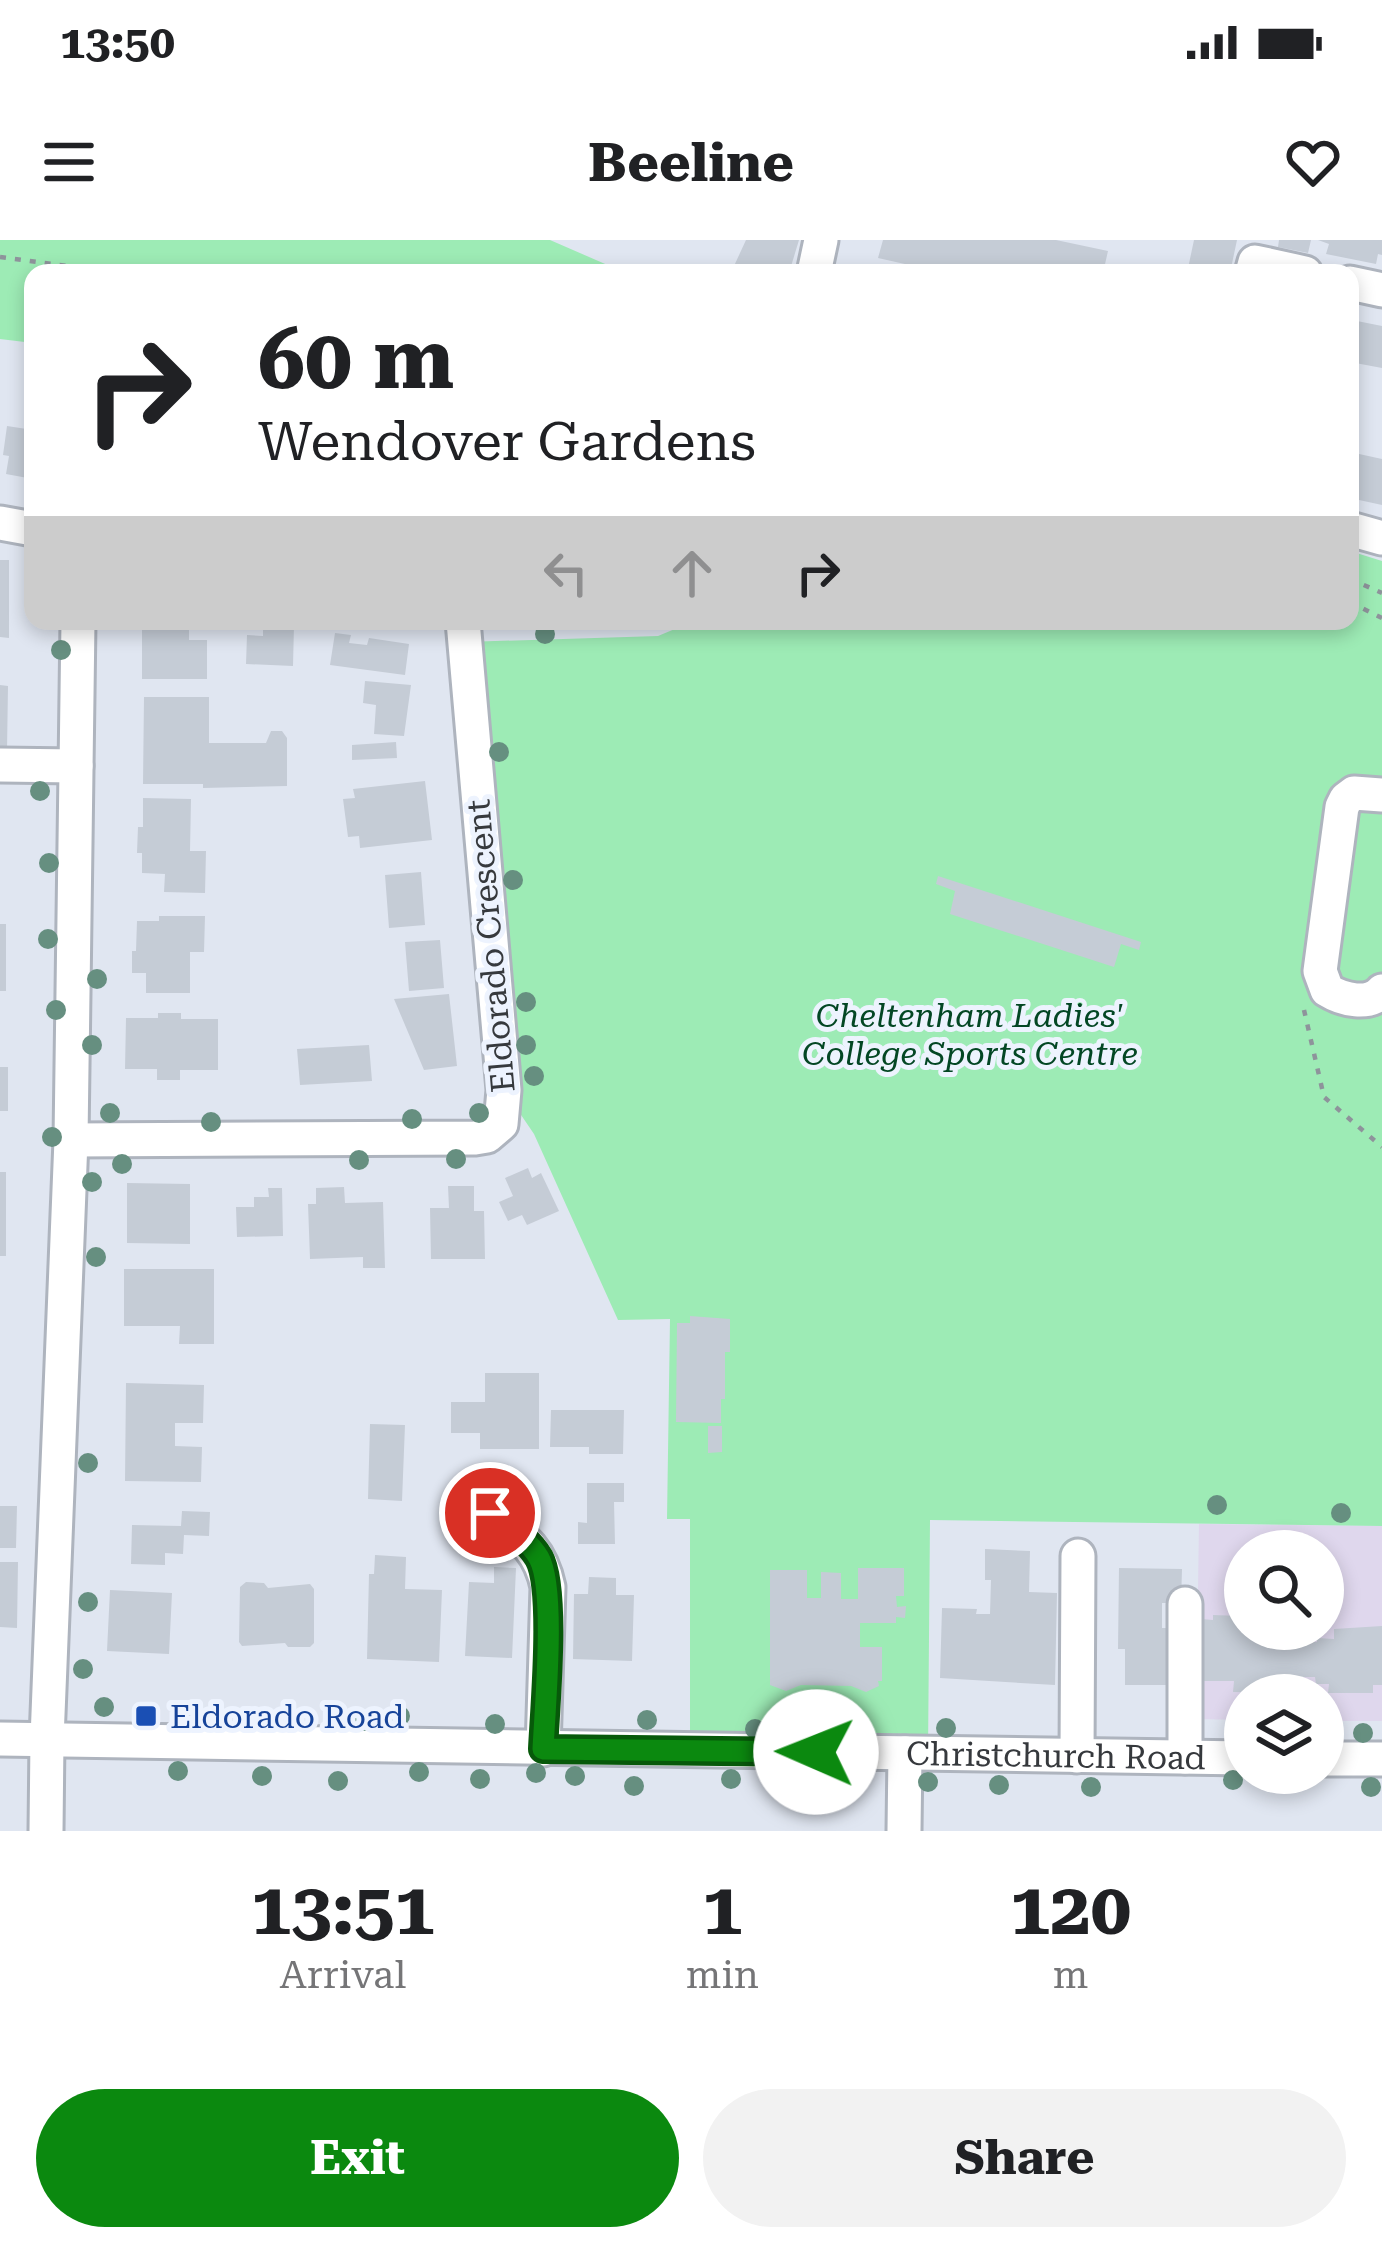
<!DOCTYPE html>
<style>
body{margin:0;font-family:"Roboto Serif",serif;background:#f2f2f2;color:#202124;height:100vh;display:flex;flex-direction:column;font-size:45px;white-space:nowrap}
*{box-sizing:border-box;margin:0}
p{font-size:39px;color:#757577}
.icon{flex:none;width:66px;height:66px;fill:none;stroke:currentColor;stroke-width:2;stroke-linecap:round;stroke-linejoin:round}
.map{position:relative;height:1591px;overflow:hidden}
.sheet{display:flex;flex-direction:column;background:#fff;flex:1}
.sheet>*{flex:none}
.hud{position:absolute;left:24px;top:24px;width:1335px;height:366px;border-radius:24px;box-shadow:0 6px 18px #0003;background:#fff;color:#202124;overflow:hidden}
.controls{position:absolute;left:1224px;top:1290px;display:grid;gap:24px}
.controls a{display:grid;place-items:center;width:120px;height:120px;border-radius:50%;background:#fff;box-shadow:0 6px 18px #0003;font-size:60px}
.pin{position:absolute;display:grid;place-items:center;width:102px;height:102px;color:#fff;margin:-51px;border:6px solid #fff;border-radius:50%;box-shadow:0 3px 12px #0007}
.me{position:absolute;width:132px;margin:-66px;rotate:271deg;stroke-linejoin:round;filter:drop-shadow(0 0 9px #0008)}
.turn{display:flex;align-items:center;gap:42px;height:252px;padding:0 36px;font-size:54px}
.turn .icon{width:156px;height:156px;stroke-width:2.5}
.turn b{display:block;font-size:84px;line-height:102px}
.lanes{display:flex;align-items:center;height:114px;padding:0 36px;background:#0003;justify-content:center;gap:60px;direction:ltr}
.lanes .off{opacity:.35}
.eta{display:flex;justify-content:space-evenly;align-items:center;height:204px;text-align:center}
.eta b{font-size:72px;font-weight:700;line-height:84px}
.button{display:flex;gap:24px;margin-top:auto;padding:24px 36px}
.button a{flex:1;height:138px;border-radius:72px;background:#0b890f;color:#fff;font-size:48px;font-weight:700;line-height:138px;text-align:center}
.button a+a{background:#f2f2f2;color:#202124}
.status{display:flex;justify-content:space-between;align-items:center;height:84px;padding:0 60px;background:#fff;direction:ltr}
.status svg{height:33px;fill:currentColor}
header{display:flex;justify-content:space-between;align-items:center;height:156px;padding:0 36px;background:#fff;font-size:54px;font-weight:700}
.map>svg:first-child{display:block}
.education{fill:#dfd7ed;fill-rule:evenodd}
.green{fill:#9debb5}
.building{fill:#c5ccd6}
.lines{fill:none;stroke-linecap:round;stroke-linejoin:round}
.minor-casing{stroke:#aeb4be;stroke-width:39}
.path{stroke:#8e939b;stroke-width:4.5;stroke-dasharray:6 9;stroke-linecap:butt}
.minor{stroke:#fff;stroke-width:33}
.tree{fill:#668f80}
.route-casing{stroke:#07590a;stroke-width:30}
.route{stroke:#0b890f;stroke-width:21}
.transit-dot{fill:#1a4fb4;stroke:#edf3fe;stroke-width:4.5}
.labels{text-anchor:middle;stroke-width:10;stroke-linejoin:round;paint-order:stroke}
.street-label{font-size:33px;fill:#36393d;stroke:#edf3fe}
.park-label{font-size:33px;font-style:italic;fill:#034724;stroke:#edf3fe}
.transit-label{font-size:33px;fill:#164399;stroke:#edf3fe;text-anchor:start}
</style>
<div class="status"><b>13:50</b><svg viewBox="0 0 49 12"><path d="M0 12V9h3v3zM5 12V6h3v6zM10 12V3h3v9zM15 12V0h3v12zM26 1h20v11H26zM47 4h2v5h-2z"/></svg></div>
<header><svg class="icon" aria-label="menu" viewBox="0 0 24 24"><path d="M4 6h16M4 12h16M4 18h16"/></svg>Beeline<svg class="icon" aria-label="heart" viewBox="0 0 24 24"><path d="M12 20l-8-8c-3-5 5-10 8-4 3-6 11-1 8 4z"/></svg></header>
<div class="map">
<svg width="1382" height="1591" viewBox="0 0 1382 1591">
<rect width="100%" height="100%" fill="#e0e6f1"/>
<path class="education" d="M1199,1284L1382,1286V1481H1323V1455H1245V1480L1196,1479ZM1245,1311H1323V1389H1245Z"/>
<path class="green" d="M0,0H550L619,30L620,33H33V103L0,99Z
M1350,311L1382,321V1286L930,1280L928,1514L690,1511V1279H667L670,1079L618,1080L534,894L504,850L465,402L658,396L694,381H1350Z"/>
<path class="building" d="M746,0H799L789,33H728L734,26Z
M883,0H1056L1108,11L1103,33H945L878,18Z
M1194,0H1237L1230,33H1187Z
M1279,0H1311L1308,13L1278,7Z
M1318,0H1382V15L1378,14L1376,24L1326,14L1329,4Z
M1357,81L1382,86V128L1350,122V87L1356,88Z
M7,186L33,190V239L6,234L9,216L3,215Z
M1350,212L1382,219V265L1350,258Z
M0,320H9V398L0,397Z
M142,381H189V400H207V439H142Z
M263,384L294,385L293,426L246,424L247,395L263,396Z
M335,393L351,395L349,403L367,405L369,398L409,404L405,435L330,425Z
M365,441L411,445L404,496L374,494L376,465L363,463Z
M0,445L8,446L7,510H0Z
M144,457H209V503H266L271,491H282L287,498V546L203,548V544H143Z
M396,502L397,518L352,520V505Z
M425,541L432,600L360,608L359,596L348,597L343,559L355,558L353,549Z
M143,558L191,559L190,611H206L205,653L164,652L165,634L142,633V613H137L138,587H143Z
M421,632L425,685L389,688L385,635Z
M938,636L1141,702L1139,710L1121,704L1114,727L950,674L955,651L936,644Z
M159,676H205L204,712H190V753H146V733H132V711H136L137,681H159Z
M0,684H6V751H0Z
M440,700L444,748L409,751L405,702Z
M449,754L457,826L424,830L394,759Z
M158,773H181V779H218V830H180V840H157V829H125L126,778H158Z
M369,805L372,841L300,845L297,809Z
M0,827H8V871H0Z
M528,928L532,938L541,933L559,971L527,985L522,975L508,981L499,962L513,956L505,938Z
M0,932H6V1016H0Z
M127,943L190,944V1004L127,1003Z
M448,946H474V971H484L485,1019H431L430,968H449Z
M344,947L345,963L383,962L385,1028H363V1017L310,1019L308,964H316V948Z
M268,948H282L283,996L237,997L236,967H254V957H269Z
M124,1029H214V1104H179L180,1086H124Z
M690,1076L730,1079V1112H725V1159H721V1183L676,1182L677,1083H690Z
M485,1133H539V1209H480V1193H451V1162H485Z
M126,1143L204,1145L203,1183H175V1206L202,1207L201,1242L125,1241Z
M551,1170H624L623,1214H589V1207H550Z
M370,1184L405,1185L402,1261L368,1259Z
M708,1186H722V1212L708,1213Z
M587,1243H624V1262H614L615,1304H578V1282L587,1283Z
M0,1266H17L16,1308H0Z
M182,1271L210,1272L209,1296L184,1295L183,1314L165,1313V1325L131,1324L132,1285L181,1286Z
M985,1309L1030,1311L1029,1352L1057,1353L1055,1445L940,1438L942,1368L977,1369L976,1374H990L991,1340H985Z
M375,1315L406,1317L405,1349L442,1350L439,1422L367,1419L369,1334H374Z
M0,1322H18L17,1388L0,1387Z
M494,1327L516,1328L512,1418L465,1416L469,1342L494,1343Z
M858,1328H904V1356H896L897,1367L906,1366L905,1378L896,1377V1383H860V1407H882V1441H878L879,1446L866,1452L851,1446L801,1445L786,1451L770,1445V1330H807V1358H821V1332L841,1333V1359H858Z
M1119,1328L1182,1329L1181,1363H1162V1388H1183L1182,1445H1125V1409H1118Z
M589,1337L616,1338V1355H634L632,1421L573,1419L574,1354H588Z
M246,1342L264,1343L268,1348L310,1344L314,1349V1403L310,1407H288L285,1403L242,1406L239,1402L240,1347Z
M110,1350L172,1353L169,1414L107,1411Z
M1213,1375L1240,1376V1379H1245V1389H1260V1401L1317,1402V1398L1334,1399V1389L1382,1386V1445H1373V1453H1328L1329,1444H1316L1315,1437H1286V1453L1233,1452L1234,1441H1201V1379L1213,1380Z"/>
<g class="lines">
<defs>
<g id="minor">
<path d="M814,33L821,0"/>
<path d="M1252,33L1255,22L1305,33"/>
<path d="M1350,43L1382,50"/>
<path d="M0,283L33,289"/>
<path d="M1350,289L1382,298"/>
<path d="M0,525L76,526"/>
<path d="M1382,555L1354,553L1346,559L1342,567L1320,731L1327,750C1343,760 1369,766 1382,751"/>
<path d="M71,900L475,898L487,896L501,884L504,850L463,381"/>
<path d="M490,1273C520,1296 540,1308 548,1347L543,1509"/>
<path d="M1185,1364V1517"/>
<path id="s1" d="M0,1499L1245,1518"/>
<path d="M1077,1516L1078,1316"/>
<path d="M1323,1519H1382"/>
<path d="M46,1591L47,1499L71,900L78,381"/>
<path d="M904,1591L905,1513"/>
</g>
</defs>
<use href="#minor" class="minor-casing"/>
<path class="path" d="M0,17L120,33
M1350,339L1382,353
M1350,362L1382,378
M1304,770L1324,857L1382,907"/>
<use href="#minor" class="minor"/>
</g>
<g class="tree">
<circle cx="545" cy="394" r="10"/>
<circle cx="61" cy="410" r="10"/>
<circle cx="499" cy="512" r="10"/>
<circle cx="40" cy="551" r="10"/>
<circle cx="49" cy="623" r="10"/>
<circle cx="513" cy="640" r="10"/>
<circle cx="48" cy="699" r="10"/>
<circle cx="97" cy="739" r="10"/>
<circle cx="526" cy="762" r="10"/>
<circle cx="56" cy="770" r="10"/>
<circle cx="92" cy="805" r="10"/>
<circle cx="526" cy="805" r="10"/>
<circle cx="534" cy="836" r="10"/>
<circle cx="110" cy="873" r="10"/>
<circle cx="479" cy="873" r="10"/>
<circle cx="412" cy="879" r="10"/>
<circle cx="211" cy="882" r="10"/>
<circle cx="52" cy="897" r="10"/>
<circle cx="456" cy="919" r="10"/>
<circle cx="359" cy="920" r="10"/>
<circle cx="122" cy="924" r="10"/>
<circle cx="92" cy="942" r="10"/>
<circle cx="96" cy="1017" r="10"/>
<circle cx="88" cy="1223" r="10"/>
<circle cx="1217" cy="1265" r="10"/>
<circle cx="1341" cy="1273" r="10"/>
<circle cx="88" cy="1362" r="10"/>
<circle cx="83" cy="1429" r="10"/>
<circle cx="104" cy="1467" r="10"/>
<circle cx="400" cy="1476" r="10"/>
<circle cx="183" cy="1479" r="10"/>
<circle cx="294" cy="1480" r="10"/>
<circle cx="647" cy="1480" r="10"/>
<circle cx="222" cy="1481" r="10"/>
<circle cx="364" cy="1481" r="10"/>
<circle cx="495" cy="1484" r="10"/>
<circle cx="843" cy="1487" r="10"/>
<circle cx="946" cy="1488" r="10"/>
<circle cx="755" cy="1489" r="10"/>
<circle cx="1363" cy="1493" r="10"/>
<circle cx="178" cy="1531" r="10"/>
<circle cx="419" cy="1532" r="10"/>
<circle cx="536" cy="1533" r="10"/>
<circle cx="262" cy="1536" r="10"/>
<circle cx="575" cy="1536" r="10"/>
<circle cx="480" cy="1539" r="10"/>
<circle cx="731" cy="1539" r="10"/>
<circle cx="1233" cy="1540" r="10"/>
<circle cx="338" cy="1541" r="10"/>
<circle cx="928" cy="1542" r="10"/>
<circle cx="999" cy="1545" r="10"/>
<circle cx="634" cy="1546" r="10"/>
<circle cx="838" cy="1547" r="10"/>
<circle cx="1091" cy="1547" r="10"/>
<circle cx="1371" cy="1547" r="10"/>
</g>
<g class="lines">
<defs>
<path id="route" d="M490,1273C507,1286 528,1299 539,1318C556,1349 545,1467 543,1509L816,1512"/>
</defs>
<use href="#route" class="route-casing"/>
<use href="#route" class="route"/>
</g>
<rect class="transit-dot" x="134" y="1464" width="24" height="24" rx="6"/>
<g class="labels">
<g class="street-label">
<text transform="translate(490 706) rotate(-95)" y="12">Eldorado Crescent</text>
<text dy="12" stroke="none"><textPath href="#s1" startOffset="1056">Christchurch Road</textPath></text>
</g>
<g class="park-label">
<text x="970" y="787">Cheltenham Ladies'<tspan x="970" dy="38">College Sports Centre</tspan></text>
</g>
<g class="transit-label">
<text x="170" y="1488">Eldorado Road</text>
</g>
</g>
</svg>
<div class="controls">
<a><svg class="icon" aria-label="search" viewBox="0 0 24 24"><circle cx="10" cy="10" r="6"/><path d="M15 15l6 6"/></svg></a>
<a><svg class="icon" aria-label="layers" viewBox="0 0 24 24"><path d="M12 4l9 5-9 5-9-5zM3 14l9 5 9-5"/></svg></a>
</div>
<div class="pin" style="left:490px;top:1273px;background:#d93025"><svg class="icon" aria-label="arrive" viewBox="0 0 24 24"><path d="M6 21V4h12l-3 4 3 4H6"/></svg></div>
<svg class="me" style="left:816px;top:1512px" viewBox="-20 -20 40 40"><circle r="19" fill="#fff"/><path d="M0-13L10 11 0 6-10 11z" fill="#0b890f"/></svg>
<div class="hud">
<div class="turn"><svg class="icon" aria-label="right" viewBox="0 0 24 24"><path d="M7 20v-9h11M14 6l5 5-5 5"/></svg><div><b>60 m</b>Wendover Gardens</div></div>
<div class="lanes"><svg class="icon off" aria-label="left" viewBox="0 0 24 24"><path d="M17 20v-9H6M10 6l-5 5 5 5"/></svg><svg class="icon off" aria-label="ahead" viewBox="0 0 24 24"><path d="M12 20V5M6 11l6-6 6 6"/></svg><svg class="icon" aria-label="right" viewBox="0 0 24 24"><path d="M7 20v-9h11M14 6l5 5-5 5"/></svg></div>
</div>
</div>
<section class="sheet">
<div class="eta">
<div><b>13:51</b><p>Arrival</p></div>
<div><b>1</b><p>min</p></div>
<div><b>120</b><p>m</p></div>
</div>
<div class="button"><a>Exit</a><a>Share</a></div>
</section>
